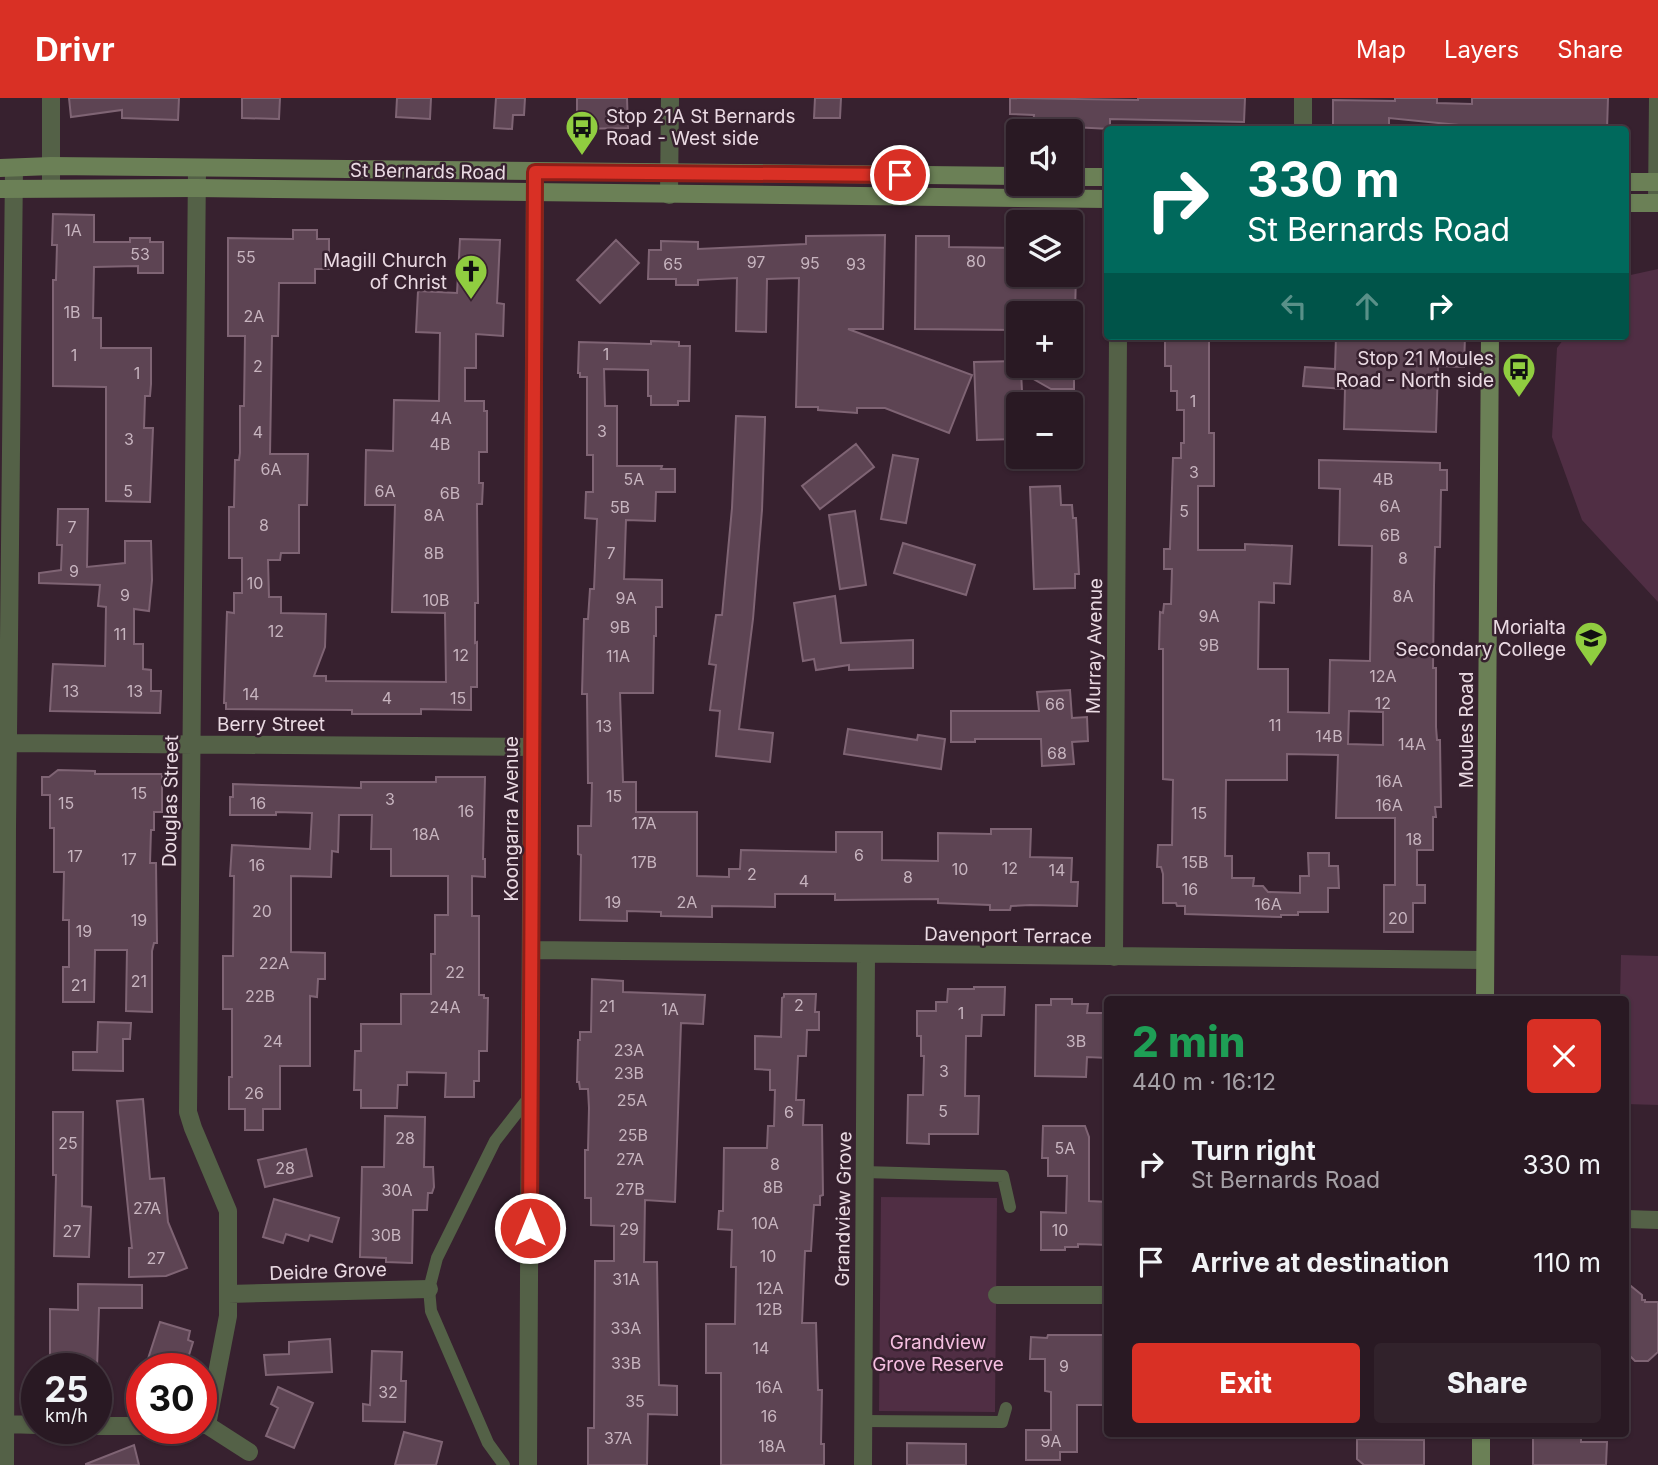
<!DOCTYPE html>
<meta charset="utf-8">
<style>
body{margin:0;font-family:Inter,sans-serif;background:#31222b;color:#f1f3f6;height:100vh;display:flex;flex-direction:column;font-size:26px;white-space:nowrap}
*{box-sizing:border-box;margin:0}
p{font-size:23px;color:#a5a0a6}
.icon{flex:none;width:38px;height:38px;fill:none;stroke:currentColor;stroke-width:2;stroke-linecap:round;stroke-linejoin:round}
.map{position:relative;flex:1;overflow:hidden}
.details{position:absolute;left:1104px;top:898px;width:525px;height:441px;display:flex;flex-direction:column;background:#291923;border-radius:7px;box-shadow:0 2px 5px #0004,0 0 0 2px #453841}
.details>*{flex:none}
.hud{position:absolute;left:1104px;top:28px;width:525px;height:214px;border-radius:7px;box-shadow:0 2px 5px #0004,0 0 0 2px #453841;background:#00695c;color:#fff;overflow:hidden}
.controls{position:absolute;left:1006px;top:21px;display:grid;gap:14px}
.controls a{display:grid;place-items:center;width:77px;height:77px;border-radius:7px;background:#291923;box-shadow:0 2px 5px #0004,0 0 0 2px #453841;font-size:35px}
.speed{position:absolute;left:21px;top:1255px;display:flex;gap:14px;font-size:35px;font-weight:700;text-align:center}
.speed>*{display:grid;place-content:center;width:91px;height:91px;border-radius:50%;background:#291923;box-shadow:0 2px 5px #0004,0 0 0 2px #453841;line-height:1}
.speed small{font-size:18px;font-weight:400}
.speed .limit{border:10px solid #d22;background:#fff;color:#111}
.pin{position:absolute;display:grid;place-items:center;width:60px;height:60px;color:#fff;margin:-30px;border:4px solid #fff;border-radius:50%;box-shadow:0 2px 7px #0007}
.me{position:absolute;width:77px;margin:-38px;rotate:0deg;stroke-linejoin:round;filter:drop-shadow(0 0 5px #0008)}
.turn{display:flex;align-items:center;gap:24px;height:147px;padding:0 28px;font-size:32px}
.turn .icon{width:91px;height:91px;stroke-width:2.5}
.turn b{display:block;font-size:49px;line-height:60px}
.lanes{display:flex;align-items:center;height:66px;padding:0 28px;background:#0003;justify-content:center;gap:35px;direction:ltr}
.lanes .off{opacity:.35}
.round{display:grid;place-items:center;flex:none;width:74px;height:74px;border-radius:7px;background:#31222b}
.summary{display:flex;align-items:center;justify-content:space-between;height:119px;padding:0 28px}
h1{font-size:42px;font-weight:800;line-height:52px;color:#1e9e55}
.primary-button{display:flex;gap:14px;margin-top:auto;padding:14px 28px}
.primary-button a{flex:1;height:80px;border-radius:7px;background:#d93025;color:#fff;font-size:28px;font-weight:800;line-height:80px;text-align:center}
.primary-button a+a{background:#31222b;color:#f1f3f6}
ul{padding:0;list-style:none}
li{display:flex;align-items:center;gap:21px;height:98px;padding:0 28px}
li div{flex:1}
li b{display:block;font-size:26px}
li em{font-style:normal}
header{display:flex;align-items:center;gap:42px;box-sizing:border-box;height:98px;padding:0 35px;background:#d93025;color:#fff}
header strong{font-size:33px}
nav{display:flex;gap:38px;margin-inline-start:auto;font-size:24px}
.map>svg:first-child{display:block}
.green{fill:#502e44}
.building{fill:#5d4453;stroke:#7f6474;stroke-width:2;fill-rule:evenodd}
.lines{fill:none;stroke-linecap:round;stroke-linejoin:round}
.service{stroke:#546147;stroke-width:12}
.minor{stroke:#546147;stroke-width:18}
.tertiary{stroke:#546147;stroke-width:18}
.secondary{stroke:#6b8056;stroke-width:18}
.route-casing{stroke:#8d1f18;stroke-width:18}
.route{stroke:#d93025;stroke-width:12}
.labels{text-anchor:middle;stroke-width:5;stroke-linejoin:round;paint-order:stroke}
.number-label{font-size:16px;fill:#c7b4bf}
.poi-label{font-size:19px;fill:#eadae3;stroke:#37212f;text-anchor:end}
.street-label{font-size:19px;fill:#eadae3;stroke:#37212f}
.park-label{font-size:19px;fill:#f5bee0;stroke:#37212f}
</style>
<header>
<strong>Drivr</strong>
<nav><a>Map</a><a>Layers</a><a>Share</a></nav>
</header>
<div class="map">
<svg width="1658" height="1367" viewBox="0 0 1658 1367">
<rect width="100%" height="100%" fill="#37212f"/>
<path class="green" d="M1658,171V504L1582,422L1552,339L1557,250L1566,238H1626V178Z
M1621,857L1658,858V1007L1626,1006V901H1620Z
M881,1099L997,1100L995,1314L879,1313Z"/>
<path class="building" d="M69,0H179L178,22L122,20V12L71,19Z
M242,0H280L279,21L242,20Z
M397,0H431L430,21L396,19Z
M496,0H525L524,17H513L512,31L494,30Z
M577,0H627L628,30L577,31Z
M815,0H841L840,20H814Z
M1010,0L1138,2V0H1245L1244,24L1110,21V31L1033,27L1034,17L1010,16Z
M1395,0H1437V5L1472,6V0H1608L1607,32L1495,27V32H1458V27L1389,20V32H1333V2L1395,3Z
M53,116L94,117V144H130V140H150V144H163V175H138V168L94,169L93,220H101V250H151V286L150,298H145L144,330H153L150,404L106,403V289L53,288V182H56L57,147H52Z
M293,132H317V141H329V171H315V185H279L278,238H272L270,356H308L307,407H299V455H281L280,462H268L269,499H281V515L326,516L325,549L314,578H326V583L446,584L445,515L392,514L395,407H365L366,352L393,353L394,302L439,303L440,235L416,234L418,193L457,195L460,141L500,142L497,205L504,206L503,238L476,236V270H465V303H484V313H487V354H479V385H483L482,406H477L478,505H475V545L477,544V589H471V612L421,611V616H352V612L226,611V605H224L227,514L234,515V495H242V460H229V409H234L235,362H239L240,355V308H244L245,238H228V140L293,141Z
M885,137L883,231H848L972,277L949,335L885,310H857V315L818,312V309H796L799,180L767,181L766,234L736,233L737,180L698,182V187H676V181H648L649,152H661V143L698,144V151L806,146V138Z
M916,138H949V149L1018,150V177H1076L1075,215H1018V232L915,231Z
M616,142L639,165L600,205L577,182Z
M1165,238H1209V335H1214V388H1198V452H1245V446L1292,448L1290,486L1274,485V505L1259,504L1258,571H1288V614L1329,615L1330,562L1370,563L1372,448L1339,447L1340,391L1319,390V362L1440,365V372H1447V392H1441L1440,449H1435L1434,488L1433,570H1436V629L1437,642H1440L1441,709H1435L1436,719H1433V752H1417V787H1425V805H1413V834H1384V787H1395V720H1336L1338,657L1287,656V682H1226L1225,758H1232V780H1254L1253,788H1263L1268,794L1300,795V778H1309L1308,755H1329V768H1338L1339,790H1328V814H1298V817H1281V819L1185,816V808H1177L1176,805H1163V776L1161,769H1157L1158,747H1172L1173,682L1163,681V551H1159L1160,514L1163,515L1164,506H1171L1172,471H1164V451H1170L1173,360H1181V345H1184V312H1177V293H1171V268H1165ZM1349,613L1383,614V647L1348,646Z
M1336,238H1465L1464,269L1438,268L1436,334L1344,331L1345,291L1303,288L1305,269L1335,271Z
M651,243L679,244V248H690L689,303H678V307H651V298H648V272L604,271L605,308H617V368H662L661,371H675V394H656L655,423L626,422L624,481L662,482V509H656V538H654L653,595H620L623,684H636V714H697V778L729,779V771H740L741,752L836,754V734H882V762L938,763V735L991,736V731H1031L1030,759L1072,760L1071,784H1078L1077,808L1030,807L1011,808L1010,812H990V807L938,805V801L835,802V796H775V809L712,808V819L661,818V814L627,813V823L580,822L581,757L578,756V728H591L592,685H588L587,596H582L584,521H588L590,491H594L597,421L585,420L586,394H593V357H587V279H580V275H578L579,244L651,246Z
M1018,263V268H1074V291H1051L1021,274L1022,293H1018V341L977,342L974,264Z
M736,318L765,319V323L762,412L753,521L739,631L773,635L770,664L716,658L720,613L710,612L716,567L709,566L716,517H722L732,410Z
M856,346L874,369L820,411L802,388Z
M893,357L918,361L906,425L881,421Z
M1060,388L1061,407H1072L1073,420H1076L1079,476H1075V490L1034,491L1030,389Z
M58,411H88L87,469L125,465V443H151L152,482L149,513L134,511V546H143V571L151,572V593H161L160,615L50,613L53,566L105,568L106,509L98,508L100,487L39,485V475L61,472L62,447H57Z
M855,413L866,487L840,491L829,417Z
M903,445L975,467L966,497L894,475Z
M835,498L841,545L913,542V570L849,572V567L816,572L814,561L803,563L794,505Z
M1070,592L1072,620L1087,619L1088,643L1072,644L1074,666L1042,668L1041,641H975V644H951V613H1039L1037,594Z
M848,631L917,642L918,637L945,641L941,671L844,656Z
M58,672L95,673V676H162V714H154V732H151L150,765H156L157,845H154L152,853V914L126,913L127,852H95L94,904H63V869H69V822H63L64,774H54V730H50V697H42V679H49Z
M436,679H485L483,761H485V779L472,778V818H479V897H484V900H488L487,953H479V983H474V999H445L446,975L407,974V987H398L397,1010H361V992H354L355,953H361V926H401V896H431V856H435V817H448V778H391V751H371L372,717H339L338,754L332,753L331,779L291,778V854L325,855V881H318L317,899L310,898V968H280V1011H263V1032H245V1011H229V979H232V911H223V858H233L234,778H230L232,747L310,751L312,715L276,714V717H230V699H233V686L361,690V684H436Z
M592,881L623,883V894L705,897L703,926L681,925L675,1104L645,1102L644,1164H657L659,1287L677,1288V1317L648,1316L647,1367H588V1330H594L595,1163H614V1128L591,1127V1100H585V1052H588L589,1010L588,991H580L579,984H577L578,942H580V934H591Z
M974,889H1005L1004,917H982L981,938H966L965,998H979L978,1036H929V1046L907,1045L908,997H923L924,958H921V938H917V913H936V904H947L948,891H974Z
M784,896H816L815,914H819V932H807L806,958H798L796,1002H804L803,1027H822L823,1097L820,1098V1107H814L811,1153H805L802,1225H816L818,1292H822L821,1346H824V1367H721V1275H706V1226H735L736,1169H731L732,1132L718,1131L719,1113H723L724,1050H767L768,1028H774L775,992H770V972L755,971V938L781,939L782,900L784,899Z
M1051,901H1072V906H1088L1087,915H1108V960L1087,959L1086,979L1035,978L1036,907H1051Z
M98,924L131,925L130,941H123V973L73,972V954H97Z
M143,1001L150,1081L164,1080L168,1124L187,1170L166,1178L129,1179V1150H132L117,1003Z
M53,1014H83L82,1108L91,1109L89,1159L54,1158L56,1077H53Z
M385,1018L425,1019L424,1069H433L434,1089L432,1095H428L427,1112H413L412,1165L386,1164V1160L360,1159L362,1069H384Z
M1043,1028H1085L1089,1039V1103L1108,1104V1147L1078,1146V1149H1065V1152H1041V1114L1066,1115L1067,1078H1048V1060H1042Z
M306,1051L312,1078L265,1089L258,1062Z
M274,1101L339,1120L332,1144L310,1137L308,1143L286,1136L283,1145L263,1139Z
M1626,1184L1642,1197V1202H1645V1204H1658V1254L1648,1263H1635L1626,1254Z
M78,1186L142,1187V1210H99L97,1270H50V1211L78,1212Z
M160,1224L190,1233L188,1242L193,1244L185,1270H145Z
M1048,1237H1108V1307H1077V1354H1060V1362H1026V1332H1051V1294L1045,1293V1261H1030L1031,1239L1047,1240Z
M330,1241L332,1274L266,1277L264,1257L289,1256V1244Z
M372,1253L402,1254L401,1283H406L405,1324L363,1323V1306L370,1307Z
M278,1289L313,1305L294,1350L266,1338L278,1310L271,1306Z
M404,1334L442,1344L436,1367H395Z
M1533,1335H1581V1344H1607L1606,1367H1533Z
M1357,1341L1424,1342V1367H1364L1357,1361Z
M907,1345L966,1346V1367H907Z
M134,1347L139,1367H86V1366Z"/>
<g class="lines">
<path class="service" d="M864,1074L1003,1078L1010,1109
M863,1323L1002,1324L1006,1310
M504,1367L488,1345L431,1213L429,1191L437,1160L495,1043L530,998"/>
<path class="minor" d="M197,70L188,1014L193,1030L228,1113V1218L207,1327H201
M51,89V0
M669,97L670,0
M1657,105L1658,0
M9,645L532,649
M531,852L1485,862
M1114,859L1118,238
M1626,1121L1658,1122
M228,1196L429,1191
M997,1197H1108
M5,1326L37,1327
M207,1327L249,1354
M96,1328H142
M5,1367L7,730L14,70
M528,1367L535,74
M863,1367L866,856"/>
<path class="tertiary" d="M1303,32V0"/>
<path class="secondary" d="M0,70L51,68L1018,78
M1071,79H1108
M1626,84H1658
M0,91L196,90L1108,101
M1626,105H1658
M1485,901L1490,238
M1481,1367V1335"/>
</g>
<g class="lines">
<defs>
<path id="route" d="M530,1130L535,74L900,77"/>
</defs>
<use href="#route" class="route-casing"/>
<use href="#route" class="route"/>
</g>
<defs>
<symbol id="bus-pin" viewBox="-11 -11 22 30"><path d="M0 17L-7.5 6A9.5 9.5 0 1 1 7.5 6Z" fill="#90cd40" stroke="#37212f"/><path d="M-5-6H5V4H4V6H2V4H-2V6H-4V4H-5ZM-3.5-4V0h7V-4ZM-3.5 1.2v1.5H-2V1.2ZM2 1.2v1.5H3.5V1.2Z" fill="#111"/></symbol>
<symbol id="church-pin" viewBox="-11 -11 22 30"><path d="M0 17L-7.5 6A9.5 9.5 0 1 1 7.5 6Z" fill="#90cd40" stroke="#37212f"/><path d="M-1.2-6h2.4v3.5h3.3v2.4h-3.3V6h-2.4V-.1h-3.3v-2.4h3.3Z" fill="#111"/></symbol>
<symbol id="school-pin" viewBox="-11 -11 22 30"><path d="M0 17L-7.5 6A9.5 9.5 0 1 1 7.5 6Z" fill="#90cd40" stroke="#37212f"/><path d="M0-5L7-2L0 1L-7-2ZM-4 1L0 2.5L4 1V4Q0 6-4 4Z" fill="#111"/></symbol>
</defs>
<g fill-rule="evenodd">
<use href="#bus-pin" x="563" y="10" width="38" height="52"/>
<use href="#church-pin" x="452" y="154" width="38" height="52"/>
<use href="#bus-pin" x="1500" y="252" width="38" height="52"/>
<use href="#school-pin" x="1572" y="521" width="38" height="52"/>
</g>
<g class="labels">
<g class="number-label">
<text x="73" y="138">1A</text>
<text x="140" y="162">53</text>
<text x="246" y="165">55</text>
<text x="976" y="169">80</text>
<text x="756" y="170">97</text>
<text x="810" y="171">95</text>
<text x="673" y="172">65</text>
<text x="856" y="172">93</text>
<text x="72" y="220">1B</text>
<text x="254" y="224">2A</text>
<text x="606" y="262">1</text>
<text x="74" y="263">1</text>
<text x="258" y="274">2</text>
<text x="137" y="281">1</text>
<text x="1193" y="309">1</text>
<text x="441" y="326">4A</text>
<text x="602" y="339">3</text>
<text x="258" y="340">4</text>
<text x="129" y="347">3</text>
<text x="440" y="352">4B</text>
<text x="271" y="377">6A</text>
<text x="1194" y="380">3</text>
<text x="634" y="387">5A</text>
<text x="1383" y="387">4B</text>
<text x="128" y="399">5</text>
<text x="385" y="399">6A</text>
<text x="450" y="401">6B</text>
<text x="1390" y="414">6A</text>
<text x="620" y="415">5B</text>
<text x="1184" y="419">5</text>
<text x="434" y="423">8A</text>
<text x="264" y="433">8</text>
<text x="72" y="435">7</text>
<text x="1390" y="443">6B</text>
<text x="434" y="461">8B</text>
<text x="611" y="461">7</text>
<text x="1403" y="466">8</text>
<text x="74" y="479">9</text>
<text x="255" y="491">10</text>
<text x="125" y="503">9</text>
<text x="1403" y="504">8A</text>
<text x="626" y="506">9A</text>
<text x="436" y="508">10B</text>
<text x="1209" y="524">9A</text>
<text x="620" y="535">9B</text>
<text x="276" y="539">12</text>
<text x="120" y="542">11</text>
<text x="1209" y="553">9B</text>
<text x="461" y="563">12</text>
<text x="618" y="564">11A</text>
<text x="1383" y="584">12A</text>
<text x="71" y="599">13</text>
<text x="135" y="599">13</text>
<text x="251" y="602">14</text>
<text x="387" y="606">4</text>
<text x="458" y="606">15</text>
<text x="1383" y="611">12</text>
<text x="1055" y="612">66</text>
<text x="1275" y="633">11</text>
<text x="604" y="634">13</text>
<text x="1329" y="644">14B</text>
<text x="1412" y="652">14A</text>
<text x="1057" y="661">68</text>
<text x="1389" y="689">16A</text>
<text x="139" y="701">15</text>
<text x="614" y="704">15</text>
<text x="390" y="707">3</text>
<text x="66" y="711">15</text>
<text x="258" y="711">16</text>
<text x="1389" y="713">16A</text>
<text x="466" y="719">16</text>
<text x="1199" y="721">15</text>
<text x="644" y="731">17A</text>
<text x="426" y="742">18A</text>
<text x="1414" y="747">18</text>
<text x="859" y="763">6</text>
<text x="75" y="764">17</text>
<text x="129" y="767">17</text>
<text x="644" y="770">17B</text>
<text x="1195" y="770">15B</text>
<text x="257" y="773">16</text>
<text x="1010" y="776">12</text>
<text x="960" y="777">10</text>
<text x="1057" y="778">14</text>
<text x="752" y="782">2</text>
<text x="908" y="785">8</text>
<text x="804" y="789">4</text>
<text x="1190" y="797">16</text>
<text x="613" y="810">19</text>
<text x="687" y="810">2A</text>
<text x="1268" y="812">16A</text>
<text x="262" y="819">20</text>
<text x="1398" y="826">20</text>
<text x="139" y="828">19</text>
<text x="84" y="839">19</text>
<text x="274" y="871">22A</text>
<text x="455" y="880">22</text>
<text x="139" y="889">21</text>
<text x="79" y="893">21</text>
<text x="260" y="904">22B</text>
<text x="799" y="913">2</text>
<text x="607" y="914">21</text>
<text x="445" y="915">24A</text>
<text x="670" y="917">1A</text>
<text x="961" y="921">1</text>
<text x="273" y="949">24</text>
<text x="1076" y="949">3B</text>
<text x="629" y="958">23A</text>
<text x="944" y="979">3</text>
<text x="629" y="981">23B</text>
<text x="254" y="1001">26</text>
<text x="632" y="1008">25A</text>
<text x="943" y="1019">5</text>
<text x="789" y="1020">6</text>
<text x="633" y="1043">25B</text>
<text x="405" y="1046">28</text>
<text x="68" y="1051">25</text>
<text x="1065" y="1056">5A</text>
<text x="630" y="1067">27A</text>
<text x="775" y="1072">8</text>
<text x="285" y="1076">28</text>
<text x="773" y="1095">8B</text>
<text x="630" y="1097">27B</text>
<text x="397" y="1098">30A</text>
<text x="147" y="1116">27A</text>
<text x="765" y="1131">10A</text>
<text x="629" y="1137">29</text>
<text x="1060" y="1138">10</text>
<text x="72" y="1139">27</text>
<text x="386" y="1143">30B</text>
<text x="768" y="1164">10</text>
<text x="156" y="1166">27</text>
<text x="626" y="1187">31A</text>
<text x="770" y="1196">12A</text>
<text x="769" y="1217">12B</text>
<text x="626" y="1236">33A</text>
<text x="761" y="1256">14</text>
<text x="626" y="1271">33B</text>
<text x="1064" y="1274">9</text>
<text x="769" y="1295">16A</text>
<text x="388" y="1300">32</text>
<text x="635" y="1309">35</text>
<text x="769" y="1324">16</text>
<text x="618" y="1346">37A</text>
<text x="1051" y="1349">9A</text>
<text x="772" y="1354">18A</text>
</g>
<g class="poi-label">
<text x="606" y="25" text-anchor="start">Stop 21A St Bernards<tspan x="606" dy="22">Road - West side</tspan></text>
<text x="447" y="169">Magill Church<tspan x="447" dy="22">of Christ</tspan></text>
<text x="1494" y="267">Stop 21 Moules<tspan x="1494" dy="22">Road - North side</tspan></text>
<text x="1566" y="536">Morialta<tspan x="1566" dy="22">Secondary College</tspan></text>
</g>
<g class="street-label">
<text transform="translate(428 73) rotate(1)" y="7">St Bernards Road</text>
<text transform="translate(1094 548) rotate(-89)" y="7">Murray Avenue</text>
<text x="271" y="633">Berry Street</text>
<text transform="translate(1466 632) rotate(-90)" y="7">Moules Road</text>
<text transform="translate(170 703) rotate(-89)" y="7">Douglas Street</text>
<text transform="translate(511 721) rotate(-90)" y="7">Koongarra Avenue</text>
<text transform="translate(1008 837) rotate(1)" y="7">Davenport Terrace</text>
<text transform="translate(843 1111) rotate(-89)" y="7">Grandview Grove</text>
<text transform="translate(328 1173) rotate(-2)" y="7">Deidre Grove</text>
</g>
<g class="park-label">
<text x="938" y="1251">Grandview<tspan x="938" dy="22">Grove Reserve</tspan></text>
</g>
</g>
</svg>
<div class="controls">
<a><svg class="icon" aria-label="sound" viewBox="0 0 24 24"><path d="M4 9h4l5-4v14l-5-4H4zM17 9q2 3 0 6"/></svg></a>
<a><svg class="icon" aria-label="layers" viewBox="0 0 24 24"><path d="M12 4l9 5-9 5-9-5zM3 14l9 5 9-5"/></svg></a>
<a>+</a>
<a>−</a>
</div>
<div class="speed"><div>25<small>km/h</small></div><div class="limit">30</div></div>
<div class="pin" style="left:900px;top:77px;background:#d93025"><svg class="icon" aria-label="arrive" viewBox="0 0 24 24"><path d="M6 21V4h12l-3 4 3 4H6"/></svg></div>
<svg class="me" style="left:530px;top:1130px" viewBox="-20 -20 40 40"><circle r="17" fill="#d93025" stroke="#fff" stroke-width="3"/><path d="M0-11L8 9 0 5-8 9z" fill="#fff"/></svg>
<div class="hud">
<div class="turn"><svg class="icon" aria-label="right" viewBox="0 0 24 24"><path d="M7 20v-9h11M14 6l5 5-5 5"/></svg><div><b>330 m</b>St Bernards Road</div></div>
<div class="lanes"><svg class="icon off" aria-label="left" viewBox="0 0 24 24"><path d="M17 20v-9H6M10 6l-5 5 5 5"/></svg><svg class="icon off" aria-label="ahead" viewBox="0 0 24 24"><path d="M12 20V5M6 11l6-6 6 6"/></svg><svg class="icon" aria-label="right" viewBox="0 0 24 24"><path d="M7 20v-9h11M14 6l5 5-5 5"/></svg></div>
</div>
<section class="details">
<div class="summary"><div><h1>2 min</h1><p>440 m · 16:12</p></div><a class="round" style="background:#d93025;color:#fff"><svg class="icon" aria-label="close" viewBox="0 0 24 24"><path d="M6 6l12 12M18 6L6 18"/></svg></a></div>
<ul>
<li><svg class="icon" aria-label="right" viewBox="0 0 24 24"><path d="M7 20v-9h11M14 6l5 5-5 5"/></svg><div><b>Turn right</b><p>St Bernards Road</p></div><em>330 m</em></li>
<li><svg class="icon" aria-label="arrive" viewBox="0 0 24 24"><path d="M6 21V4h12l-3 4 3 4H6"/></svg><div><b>Arrive at destination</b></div><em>110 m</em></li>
</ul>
<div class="primary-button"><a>Exit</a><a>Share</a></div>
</section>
</div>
